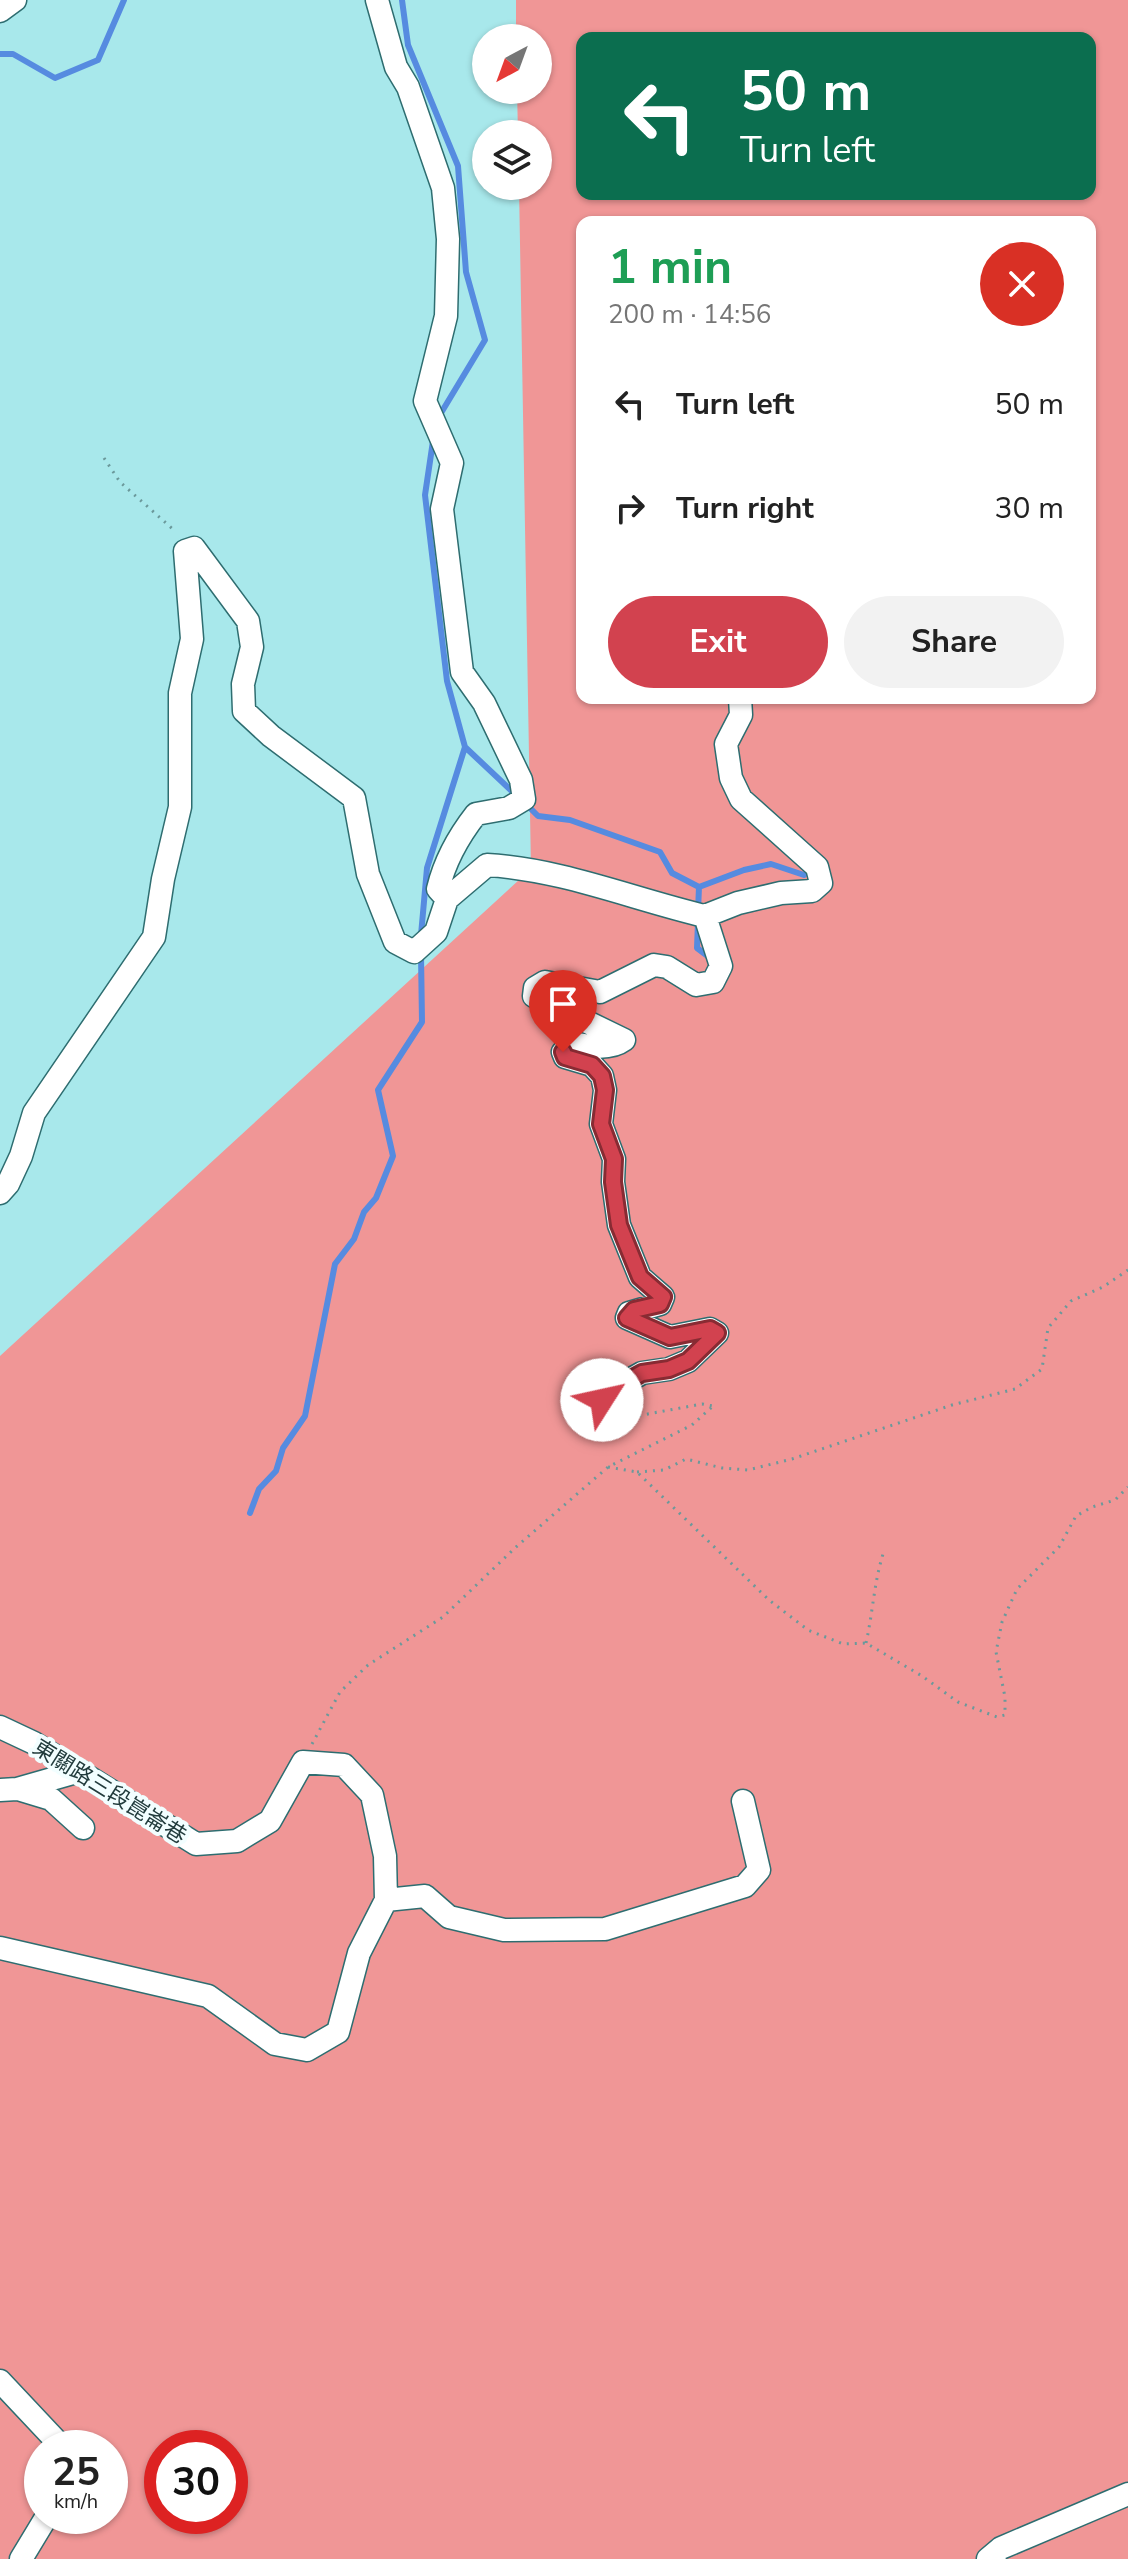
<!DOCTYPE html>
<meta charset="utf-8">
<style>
body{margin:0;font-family:"Nunito Sans","Noto Sans TC",sans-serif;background:#f2f2f2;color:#222;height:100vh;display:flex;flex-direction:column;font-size:30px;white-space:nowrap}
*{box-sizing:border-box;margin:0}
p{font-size:26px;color:#767676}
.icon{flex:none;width:44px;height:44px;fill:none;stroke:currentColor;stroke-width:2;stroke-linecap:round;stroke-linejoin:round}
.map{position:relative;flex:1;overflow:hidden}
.sheet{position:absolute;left:576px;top:216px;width:520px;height:488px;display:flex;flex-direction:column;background:#fff;border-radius:16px;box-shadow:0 2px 6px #0004}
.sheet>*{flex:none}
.guide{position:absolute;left:576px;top:32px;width:520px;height:168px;border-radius:16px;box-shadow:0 2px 6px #0004;background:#0b6e4f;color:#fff;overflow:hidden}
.needle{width:52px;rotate:221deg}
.controls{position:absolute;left:472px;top:24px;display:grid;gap:16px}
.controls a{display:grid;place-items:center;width:80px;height:80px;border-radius:50%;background:#fff;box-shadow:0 2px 6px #0004;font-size:40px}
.speed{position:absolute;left:24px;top:2430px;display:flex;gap:16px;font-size:40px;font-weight:700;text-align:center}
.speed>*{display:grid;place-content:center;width:104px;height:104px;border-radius:50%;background:#fff;box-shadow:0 2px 6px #0004;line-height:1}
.speed small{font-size:20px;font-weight:400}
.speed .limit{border:12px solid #d22;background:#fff;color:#111}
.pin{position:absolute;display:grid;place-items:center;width:68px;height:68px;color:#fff;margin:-82px -34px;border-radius:50% 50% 50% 0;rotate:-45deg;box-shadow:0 0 8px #0007}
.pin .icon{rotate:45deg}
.me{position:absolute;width:88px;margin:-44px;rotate:55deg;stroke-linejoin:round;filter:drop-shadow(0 0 6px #0008)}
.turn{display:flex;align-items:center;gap:28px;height:168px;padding:0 32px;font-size:36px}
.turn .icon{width:104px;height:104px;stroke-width:2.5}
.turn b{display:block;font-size:56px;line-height:68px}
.round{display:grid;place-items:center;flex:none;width:84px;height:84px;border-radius:42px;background:#f2f2f2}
.headline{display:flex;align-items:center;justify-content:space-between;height:136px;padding:0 32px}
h1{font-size:48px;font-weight:700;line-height:60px;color:#1e9e55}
.button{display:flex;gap:16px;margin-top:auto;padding:16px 32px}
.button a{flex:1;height:92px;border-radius:48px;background:#d2424f;color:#fff;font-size:32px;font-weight:700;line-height:92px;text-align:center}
.button a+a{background:#f2f2f2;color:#222}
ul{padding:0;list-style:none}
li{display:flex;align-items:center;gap:24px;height:104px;padding:0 32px}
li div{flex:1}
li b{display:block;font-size:30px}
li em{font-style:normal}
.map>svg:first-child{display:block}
.green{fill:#f09696;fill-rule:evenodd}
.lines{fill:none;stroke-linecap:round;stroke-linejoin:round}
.stream{stroke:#568be0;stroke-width:6}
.minor-casing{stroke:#2e6d70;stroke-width:25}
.path{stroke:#6b999b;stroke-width:3;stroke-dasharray:2 6;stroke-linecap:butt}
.minor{stroke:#fff;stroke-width:22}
.route-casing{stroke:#882b33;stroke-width:20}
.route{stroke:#d2424f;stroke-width:14}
.labels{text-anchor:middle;stroke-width:8;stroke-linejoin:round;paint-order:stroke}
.street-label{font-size:22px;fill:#223c3d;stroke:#f2feff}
</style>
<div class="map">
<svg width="1128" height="2559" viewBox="0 0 1128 2559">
<rect width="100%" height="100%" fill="#a8e8eb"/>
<path class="green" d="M516,0H1128V2559H0V1356L531,869L519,186H538V134H518L517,90H538V38H516ZM582,38H1090V194H582ZM582,222H1090V698H582ZM42,2448H110V2516H42ZM162,2448H230V2516H162Z"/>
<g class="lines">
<path class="stream" d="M402,0L408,45L458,166L466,272L485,340L438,418
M0,54H13L55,78L98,60L124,0
M465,747L517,796
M525,803L538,816L570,820L660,852L672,873L699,887L744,870L771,864L804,875
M698,911L699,887
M698,922L697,948L709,957
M421,935L427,868L465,747L447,681L425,495L433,441
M250,1513L259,1489L276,1471L283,1448L305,1416L335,1264L354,1239L364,1212L376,1198L393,1156L378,1090L422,1022L421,954"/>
<defs>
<path id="minor" d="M377,0L396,67L408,87L443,188L448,239L446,316L425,401L452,463L442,509L462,672L484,703L521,780L524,799L509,808L476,814C458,837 445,860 438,889L447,899L487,865C561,869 633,899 705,916L721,966L713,982L696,985L667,967L654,965L600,992L545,982L535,988L534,996L624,1040C609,1051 588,1046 572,1043L563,1052L565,1057L592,1065L602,1076L605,1090L601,1124L614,1159L613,1182L619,1225L640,1277L663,1297L660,1304L629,1313L627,1318L670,1337L710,1329L717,1333L688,1361L669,1369L642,1373L610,1391L602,1400
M0,11L15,0
M705,916L738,903L781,893L812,891L821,883L817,867L741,799L731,778L726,744L741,715L740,698
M0,1193L8,1184L21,1156L34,1113L154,937L163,879L180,807V693L192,639L185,551L194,548L248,621L252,647L243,684L244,711L271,736L354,798L368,874L395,942L414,952L436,932L447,899
M0,1727L34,1743L196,1844L237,1841L270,1821L303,1762L344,1765L372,1795L385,1856L386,1900L359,1953L338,2032L307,2050L275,2044L208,1996L0,1948
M18,1789L51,1799L83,1828
M0,1790L17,1789L80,1771
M386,1900L425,1896L449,1917L504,1930L605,1929L745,1886L759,1870L743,1801
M0,2381L63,2448
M21,2559L47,2516
M988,2559L1001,2548L1128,2494"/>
</defs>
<use href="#minor" class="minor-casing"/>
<path class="path" d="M104,458L120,482L176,532
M616,1414L626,1418L702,1404L713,1406
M608,1467L637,1472L769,1600L808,1630L843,1644L866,1643L922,1676L958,1702L997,1717L1005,1715V1697L996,1652L1002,1622L1017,1589L1059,1547L1076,1516L1092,1507L1115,1500L1128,1487
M637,1472L664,1470L686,1459L722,1468L748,1470L792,1459L952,1405L1015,1389L1042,1369L1048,1328L1071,1301L1103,1287L1128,1270
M866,1643C873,1612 874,1581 884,1551
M312,1744L340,1692L368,1665L443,1617L516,1547L608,1467L692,1425L713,1406"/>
<use href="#minor" class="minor"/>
</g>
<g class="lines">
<defs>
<path id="route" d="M563,1052L565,1057L592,1065L602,1076L605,1090L601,1124L614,1159L613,1182L619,1225L640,1277L663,1297L660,1304L634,1310L627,1318L670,1337L710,1329L717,1333L688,1361L669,1369L642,1373L610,1391L602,1400"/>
</defs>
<use href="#route" class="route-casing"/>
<use href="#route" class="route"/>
</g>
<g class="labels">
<g class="street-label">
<text transform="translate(110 1791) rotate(32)" y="8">東關路三段崑崙巷</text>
</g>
</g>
</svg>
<div class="controls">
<a><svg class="needle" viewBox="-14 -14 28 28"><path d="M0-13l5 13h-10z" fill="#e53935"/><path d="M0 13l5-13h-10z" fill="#767676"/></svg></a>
<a><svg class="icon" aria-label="layers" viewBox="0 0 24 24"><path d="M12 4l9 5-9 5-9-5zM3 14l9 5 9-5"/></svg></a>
</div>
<div class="speed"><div>25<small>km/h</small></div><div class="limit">30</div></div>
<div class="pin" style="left:563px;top:1052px;background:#d93025"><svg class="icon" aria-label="arrive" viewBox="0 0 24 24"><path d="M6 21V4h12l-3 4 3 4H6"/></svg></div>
<svg class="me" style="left:602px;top:1400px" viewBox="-20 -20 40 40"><circle r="19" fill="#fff"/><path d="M0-13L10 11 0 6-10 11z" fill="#d2424f"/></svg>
<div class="guide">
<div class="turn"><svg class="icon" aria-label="left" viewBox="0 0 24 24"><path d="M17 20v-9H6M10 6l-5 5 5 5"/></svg><div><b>50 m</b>Turn left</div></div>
</div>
<section class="sheet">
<div class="headline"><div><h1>1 min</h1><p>200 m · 14:56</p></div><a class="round" style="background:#d93025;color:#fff"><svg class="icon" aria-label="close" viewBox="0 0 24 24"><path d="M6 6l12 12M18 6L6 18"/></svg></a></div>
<ul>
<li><svg class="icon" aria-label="left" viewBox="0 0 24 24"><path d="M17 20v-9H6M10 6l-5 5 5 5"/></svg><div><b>Turn left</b></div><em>50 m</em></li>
<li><svg class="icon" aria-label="right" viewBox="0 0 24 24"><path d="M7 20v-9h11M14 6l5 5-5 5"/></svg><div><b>Turn right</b></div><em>30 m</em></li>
</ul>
<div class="button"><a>Exit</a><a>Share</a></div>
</section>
</div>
